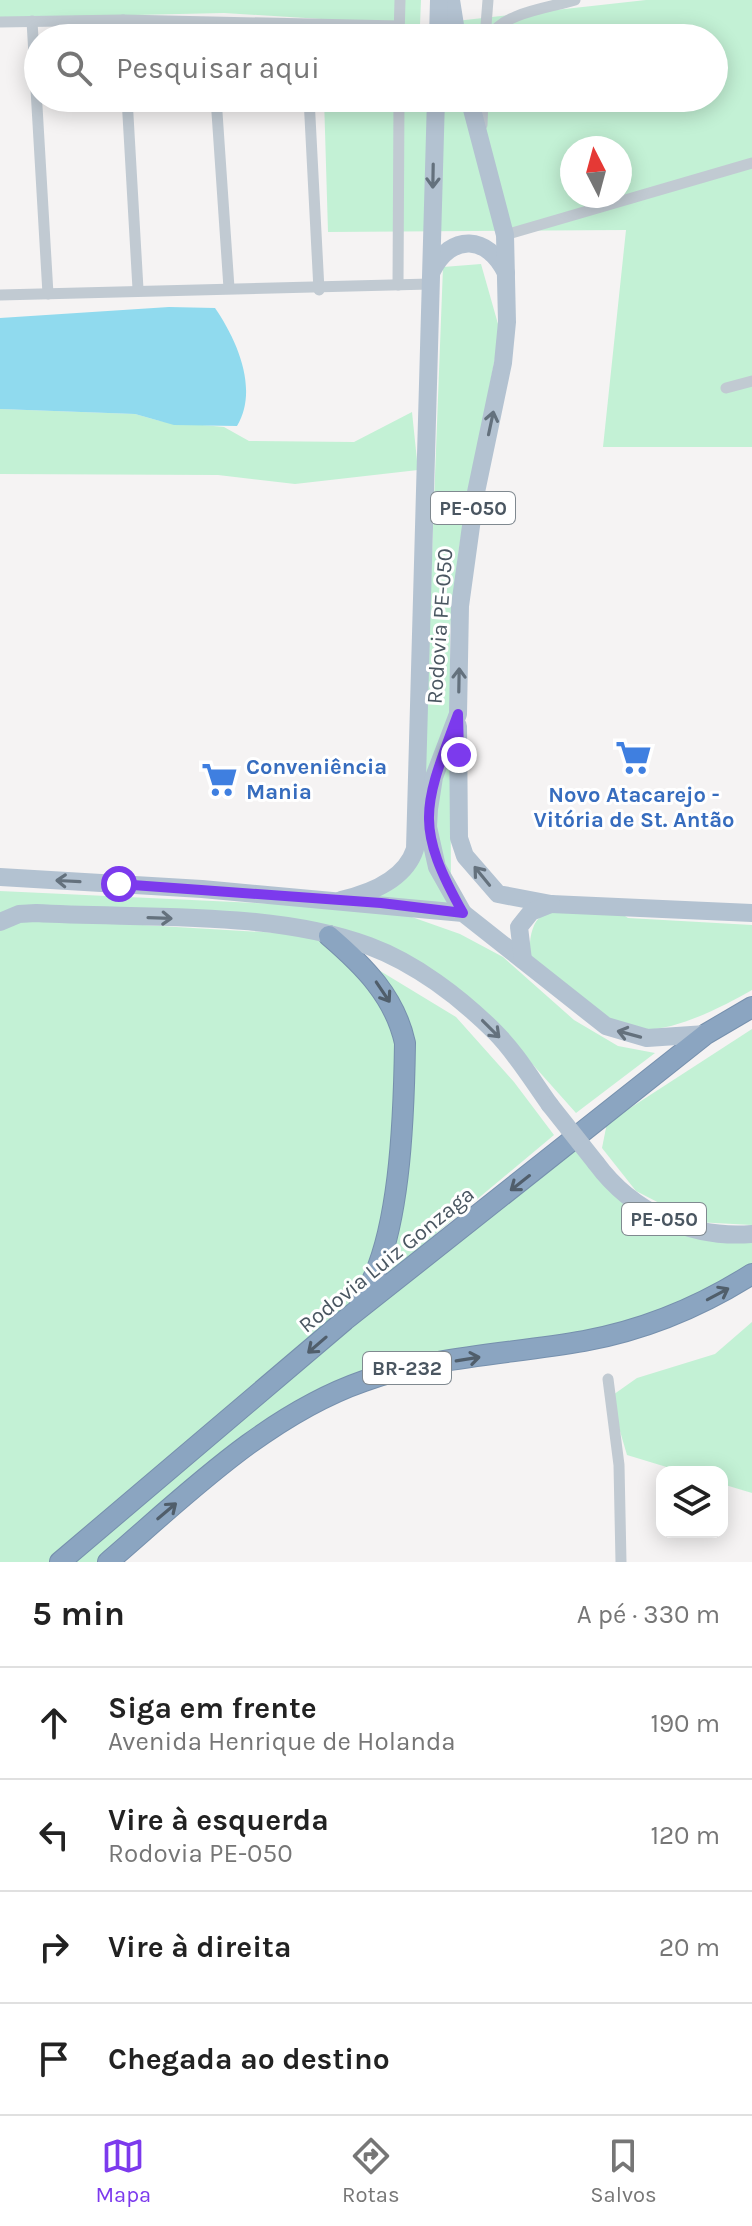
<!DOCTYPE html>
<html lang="pt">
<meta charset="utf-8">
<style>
body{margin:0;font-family:Karla,sans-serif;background:#f6f6f6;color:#222}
.controls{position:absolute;right:24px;bottom:24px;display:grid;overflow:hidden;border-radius:16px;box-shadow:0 4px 20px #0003}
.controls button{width:72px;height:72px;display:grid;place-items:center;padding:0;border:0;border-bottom:2px solid #e0e0e0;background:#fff;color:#222;font:40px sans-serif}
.compass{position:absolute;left:560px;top:136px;width:72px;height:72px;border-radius:50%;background:#fff;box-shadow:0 4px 20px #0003;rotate:354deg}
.stop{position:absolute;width:24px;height:24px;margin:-18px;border:6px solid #7c3aed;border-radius:50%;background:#fff}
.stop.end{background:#7c3aed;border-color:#fff;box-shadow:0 2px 8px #0008}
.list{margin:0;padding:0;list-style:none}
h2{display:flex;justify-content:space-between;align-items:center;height:104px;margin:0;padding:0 32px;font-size:34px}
h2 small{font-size:26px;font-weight:400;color:#767676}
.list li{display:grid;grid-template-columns:52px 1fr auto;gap:24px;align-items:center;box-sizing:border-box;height:112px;padding:0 32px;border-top:2px solid #e0e0e0}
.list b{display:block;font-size:30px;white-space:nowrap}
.list p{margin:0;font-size:26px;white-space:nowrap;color:#767676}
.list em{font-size:26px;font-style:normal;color:#767676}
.icon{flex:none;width:44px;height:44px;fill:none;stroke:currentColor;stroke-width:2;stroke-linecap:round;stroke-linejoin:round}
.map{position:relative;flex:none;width:752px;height:1562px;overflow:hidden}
.search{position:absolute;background:#fff;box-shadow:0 4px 20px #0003;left:24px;right:24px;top:24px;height:88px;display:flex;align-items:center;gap:20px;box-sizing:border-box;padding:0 28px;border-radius:44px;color:#767676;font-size:30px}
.sheet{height:552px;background:#fff}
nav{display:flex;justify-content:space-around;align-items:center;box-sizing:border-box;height:112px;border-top:2px solid #e0e0e0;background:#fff;font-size:22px;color:#767676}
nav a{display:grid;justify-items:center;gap:4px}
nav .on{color:#7c3aed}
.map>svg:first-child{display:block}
.green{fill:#c3f1d5;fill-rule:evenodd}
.water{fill:#90daee}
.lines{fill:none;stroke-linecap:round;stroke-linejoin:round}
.highway-casing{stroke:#7690ad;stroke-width:22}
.street{stroke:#c1cad2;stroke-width:11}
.primary{stroke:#b3c2d1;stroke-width:18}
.highway{stroke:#8ba5c1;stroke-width:20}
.primary-bridge{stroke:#b3c2d1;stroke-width:18}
.oneway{stroke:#64717d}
.oneway2{stroke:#505e6b}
.route{stroke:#7c3aed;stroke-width:10}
.labels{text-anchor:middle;stroke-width:6;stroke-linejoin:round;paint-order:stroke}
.shield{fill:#fff;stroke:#808990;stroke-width:2}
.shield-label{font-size:20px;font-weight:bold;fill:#4a5661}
.street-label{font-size:22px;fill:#4a5661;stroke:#fff}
.shop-label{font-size:22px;font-weight:bold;fill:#366cbe;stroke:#fff;text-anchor:start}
</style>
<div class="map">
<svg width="752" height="1562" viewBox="0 0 752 1562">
<rect width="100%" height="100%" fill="#f5f3f3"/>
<g class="green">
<path d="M 0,0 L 421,0 L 420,25 L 646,0 L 752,0 L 752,447 L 603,447 L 626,230 L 328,232 L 324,98 L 714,98 L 714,38 L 323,38 L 417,25 L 224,13 L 0,18 ZM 572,148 L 620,148 L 620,196 L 572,196 Z"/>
<path d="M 481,264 L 500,331 L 459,548 L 450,629 L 451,895 L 458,906 L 372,897 L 421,842 L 443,267 Z"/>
<path d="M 0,409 L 135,414 L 160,421 L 224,427 L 249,441 L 354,442 L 412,412 L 418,470 L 295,484 L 218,475 L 0,474 Z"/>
<path d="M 0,891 L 320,906 L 409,916 L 460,934 L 503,957 L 574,1020 L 618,1046 L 655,1053 L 576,1113 L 486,1012 L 338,928 L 0,916 Z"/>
<path d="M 614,909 L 628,918 L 752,925 L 752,990 C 718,1009 652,1045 614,1023 C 584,1006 557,980 530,960 C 526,895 564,910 614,909 Z"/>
<path d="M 8,917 L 329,936 L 346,950 L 405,1043 L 390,1233 L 365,1295 L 55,1562 L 0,1562 L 0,923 Z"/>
<path d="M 372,966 L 456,1017 L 514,1082 L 554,1135 L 385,1276 L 398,1221 L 409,1031 L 399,999 Z"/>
<path d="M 752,1029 L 752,1225 L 696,1222 L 636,1191 L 602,1148 L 607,1123 Z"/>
<path d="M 569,1144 L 647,1211 L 752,1234 L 752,1274 L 616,1339 L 434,1364 L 328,1398 L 104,1562 L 64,1562 Z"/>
<path d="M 752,1322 L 752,1493 L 722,1484 L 722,1472 L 683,1472 L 627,1455 L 610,1397 L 637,1378 L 715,1354 Z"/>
</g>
<path class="water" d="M 169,307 L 215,308 C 237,340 259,389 237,426 L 174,425 L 135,414 L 0,409 L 0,318 Z"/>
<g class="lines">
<defs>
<g id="highway">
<path d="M 329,936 C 364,966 395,997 405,1043 C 404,1112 401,1246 360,1301"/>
<path d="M 60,1562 L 345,1320 L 706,1034 L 752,1007"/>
<path d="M 108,1562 C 185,1496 266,1415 364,1381 C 434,1356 511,1354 584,1341 C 644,1330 700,1307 752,1274"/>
</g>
</defs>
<use href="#highway" class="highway-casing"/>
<g class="street">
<path d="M 123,20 L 124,38"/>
<path d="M 32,21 L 48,294"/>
<path d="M 0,22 L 123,20 L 399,26"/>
<path d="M 211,23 L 212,38"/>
<path d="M 306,25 L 306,38"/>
<path d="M 399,38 L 400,0"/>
<path d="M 485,38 L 488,0"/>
<path d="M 489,38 C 503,12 549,8 575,0"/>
<path d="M 127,98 L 138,289"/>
<path d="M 216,98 L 229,288"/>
<path d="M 309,98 L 319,290"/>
<path d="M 482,125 L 483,98"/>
<path d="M 505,235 L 752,163"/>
<path d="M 398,285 L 399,98"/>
<path d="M 0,295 L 430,284"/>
<path d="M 726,388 L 752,381"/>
<path d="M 608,1379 L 619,1465 L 621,1562"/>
</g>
<g class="primary">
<path d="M 451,0 L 457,38"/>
<path d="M 438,38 L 439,0"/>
<path d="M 432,271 C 451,233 488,235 506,273"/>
<path d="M 458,726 L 459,838 L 465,856 L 498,894 L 551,904 L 752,913"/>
<path d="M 0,877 L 202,889 L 463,913 L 606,1026 L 647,1038 L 706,1034"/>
<path d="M 341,900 C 371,893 405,880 415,849 L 436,98"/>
<path d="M 463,913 L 437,867 L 428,827 L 429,809 L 434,777 L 458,714 L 460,606 L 475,497 L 503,363 L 507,322 L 505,235 L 469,98"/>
<path d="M 0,922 L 19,914 L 36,913 C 140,919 272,910 369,946 C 415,963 460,997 495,1032 C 516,1053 532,1080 550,1105"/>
<path d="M 523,960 L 519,927 L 531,912 L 551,904"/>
<path d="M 596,1163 C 632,1212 691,1239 752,1234"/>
</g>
<use href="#highway" class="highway"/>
<path class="primary-bridge" d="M 550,1105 L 596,1163"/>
</g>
<defs><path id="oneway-shaft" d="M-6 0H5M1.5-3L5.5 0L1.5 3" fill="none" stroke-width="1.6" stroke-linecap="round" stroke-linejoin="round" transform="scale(2)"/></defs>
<g class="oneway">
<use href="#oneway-shaft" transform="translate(433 176) rotate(91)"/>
<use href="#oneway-shaft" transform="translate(491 423) rotate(-78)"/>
<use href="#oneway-shaft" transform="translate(459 680) rotate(-89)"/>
<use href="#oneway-shaft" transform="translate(482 876) rotate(-129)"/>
<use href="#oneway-shaft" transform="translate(68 881) rotate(-177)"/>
<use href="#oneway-shaft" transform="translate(160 918) rotate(2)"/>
<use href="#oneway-shaft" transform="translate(491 1029) rotate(45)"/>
<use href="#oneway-shaft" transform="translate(629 1034) rotate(-165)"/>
</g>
<g class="oneway2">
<use href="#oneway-shaft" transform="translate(383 992) rotate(56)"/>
<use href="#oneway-shaft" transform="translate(520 1183) rotate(142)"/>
<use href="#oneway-shaft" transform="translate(718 1294) rotate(-28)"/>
<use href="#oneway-shaft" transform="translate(317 1345) rotate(139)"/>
<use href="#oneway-shaft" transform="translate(468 1359) rotate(-9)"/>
<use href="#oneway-shaft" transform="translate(167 1511) rotate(-40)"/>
</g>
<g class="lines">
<path class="route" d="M 119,884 L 381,903 L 463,913 C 413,824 424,806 458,714 L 459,755"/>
</g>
<defs>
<symbol id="supermarket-bare" viewBox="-9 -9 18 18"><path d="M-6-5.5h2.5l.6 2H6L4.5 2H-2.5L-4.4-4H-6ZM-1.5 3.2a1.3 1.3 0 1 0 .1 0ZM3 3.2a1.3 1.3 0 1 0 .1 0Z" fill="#3f7fe0" stroke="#fff" stroke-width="2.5" paint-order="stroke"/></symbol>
</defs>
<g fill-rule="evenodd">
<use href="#supermarket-bare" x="608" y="732" width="51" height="51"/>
<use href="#supermarket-bare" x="194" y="754" width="51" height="51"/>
</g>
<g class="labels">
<g class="shield">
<rect x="431" y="492" width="84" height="32" rx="6"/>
<rect x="622" y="1203" width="84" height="32" rx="6"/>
<rect x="363" y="1352" width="88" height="32" rx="6"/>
</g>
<g class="shield-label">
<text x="473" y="515">PE-050</text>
<text x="664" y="1226">PE-050</text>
<text x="407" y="1375">BR-232</text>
</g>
<g class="street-label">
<text transform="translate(439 626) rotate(-86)" y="8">Rodovia PE-050</text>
<text transform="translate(386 1259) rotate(-39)" y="8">Rodovia Luiz Gonzaga</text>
</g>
<g class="shop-label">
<text x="246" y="774">Conveniência<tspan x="246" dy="25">Mania</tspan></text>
<text x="634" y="802" text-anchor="middle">Novo Atacarejo -<tspan x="634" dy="25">Vitória de St. Antão</tspan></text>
</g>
</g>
</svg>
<div class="controls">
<button><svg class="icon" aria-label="layers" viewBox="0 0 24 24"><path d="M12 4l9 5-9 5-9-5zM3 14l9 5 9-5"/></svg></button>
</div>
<svg class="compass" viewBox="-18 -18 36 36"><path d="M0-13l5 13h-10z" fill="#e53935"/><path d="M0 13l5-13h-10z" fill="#767676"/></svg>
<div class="stop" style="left:119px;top:884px"></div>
<div class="stop end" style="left:459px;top:755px"></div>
<div class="search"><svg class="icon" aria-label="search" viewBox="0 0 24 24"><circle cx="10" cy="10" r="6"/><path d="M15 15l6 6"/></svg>Pesquisar aqui</div>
</div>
<section class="sheet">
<h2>5 min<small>A pé · 330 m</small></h2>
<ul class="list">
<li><svg class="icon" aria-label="ahead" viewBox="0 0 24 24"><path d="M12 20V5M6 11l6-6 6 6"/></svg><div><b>Siga em frente</b><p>Avenida Henrique de Holanda</p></div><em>190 m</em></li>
<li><svg class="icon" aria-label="left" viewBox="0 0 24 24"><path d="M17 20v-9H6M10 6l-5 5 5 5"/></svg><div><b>Vire à esquerda</b><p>Rodovia PE-050</p></div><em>120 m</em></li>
<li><svg class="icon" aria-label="right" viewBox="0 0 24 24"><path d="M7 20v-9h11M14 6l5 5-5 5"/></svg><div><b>Vire à direita</b></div><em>20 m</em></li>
<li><svg class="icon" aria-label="arrive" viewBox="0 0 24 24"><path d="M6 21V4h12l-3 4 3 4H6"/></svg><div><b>Chegada ao destino</b></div></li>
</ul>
</section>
<nav>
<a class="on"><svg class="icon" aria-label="map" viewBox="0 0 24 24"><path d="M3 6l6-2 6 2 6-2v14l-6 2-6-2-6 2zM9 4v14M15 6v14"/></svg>Mapa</a>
<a><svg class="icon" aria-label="directions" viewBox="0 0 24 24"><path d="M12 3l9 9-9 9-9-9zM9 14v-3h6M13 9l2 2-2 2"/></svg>Rotas</a>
<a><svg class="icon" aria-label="saved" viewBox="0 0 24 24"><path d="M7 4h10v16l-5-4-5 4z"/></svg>Salvos</a>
</nav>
